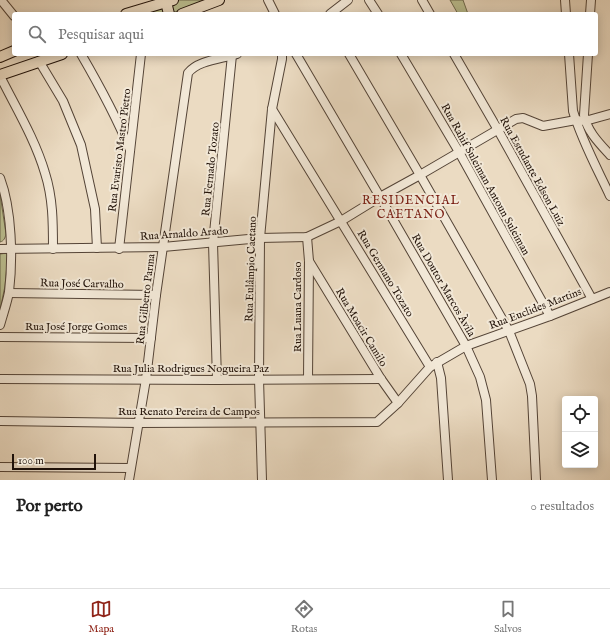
<!DOCTYPE html>
<html lang="pt">
<meta charset="utf-8">
<style>
body{margin:0;font-family:"IM FELL English",serif;background:#f6f6f6;color:#222}
.controls{position:absolute;right:12px;bottom:12px;display:grid;overflow:hidden;border-radius:4px;box-shadow:0 2px 10px #0003}
.controls button{width:36px;height:36px;display:grid;place-items:center;padding:0;border:0;border-bottom:1px solid #e0e0e0;background:#fff;color:#222;font:20px sans-serif}
.scale{position:absolute;left:12px;bottom:10px;width:84px;box-sizing:border-box;padding-left:4px;border:2px solid #211209;border-top:0;font-size:11px;line-height:14px;white-space:nowrap;color:#211209;-webkit-text-stroke:3px #f2e8d7;paint-order:stroke}
.list{margin:0;padding:0;list-style:none}
h2{display:flex;justify-content:space-between;align-items:center;height:52px;margin:0;padding:0 16px;font-size:17px}
h2 small{font-size:13px;font-weight:400;color:#767676}
.icon{flex:none;width:22px;height:22px;fill:none;stroke:currentColor;stroke-width:2;stroke-linecap:round;stroke-linejoin:round}
.map{position:relative;flex:none;width:610px;height:480px;overflow:hidden}
.search{position:absolute;background:#fff;box-shadow:0 2px 10px #0003;left:12px;right:12px;top:12px;height:44px;display:flex;align-items:center;gap:10px;box-sizing:border-box;padding:0 14px;border-radius:4px;color:#767676;font-size:15px}
.sheet{height:108px;background:#fff}
nav{display:flex;justify-content:space-around;align-items:center;box-sizing:border-box;height:56px;border-top:1px solid #e0e0e0;background:#fff;font-size:11px;color:#767676}
nav a{display:grid;justify-items:center;gap:2px}
nav .on{color:#8f2418}
.map>svg:first-child{display:block}
.green{fill:#bbbf90;stroke:#6e684c}
.lines{fill:none;stroke-linecap:round;stroke-linejoin:round}
.minor-casing{stroke:#544437;stroke-width:10}
.major-casing{stroke:#211209;stroke-width:12}
.minor{stroke:#f2e8d7;stroke-width:8}
.major{stroke:#ebdbc2;stroke-width:10}
.labels{text-anchor:middle;stroke-width:4;stroke-linejoin:round;paint-order:stroke}
.street-label{font-size:11px;fill:#211209;stroke:#f2e8d7}
.neighbourhood-label{font-size:12px;letter-spacing:1px;fill:#7a1f14;stroke:#f2e8d7}
</style>
<div class="map">
<svg width="610" height="480" viewBox="0 0 610 480">
<rect width="100%" height="100%" fill="#ebdbc2"/>
<filter id="stains"><feTurbulence type="fractalNoise" baseFrequency=".005" numOctaves="4"/><feColorMatrix values="0 0 0 0 .2 0 0 0 0 .09 0 0 0 0 .02 0 0 0 .5 -.17"/></filter>
<radialGradient id="worn" r=".72"><stop offset=".6" stop-color="#630" stop-opacity="0"/><stop offset="1" stop-color="#630" stop-opacity=".3"/></radialGradient>
<g class="green">
<path d="M 179,0 L 208,0 L 169,14 L 137,14 Z"/>
<path d="M 450,0 L 463,0 L 468,14 L 458,14 Z"/>
<path d="M 0,194 L 6,234 C 5,238 4,241 0,242 Z"/>
<path d="M 8,253 L 5,286 L 0,310 L 0,254 Z"/>
</g>
<g class="lines">
<defs>
<g id="minor">
<path d="M 1,0 L 14,16"/>
<path d="M 268,0 L 275,14"/>
<path d="M 369,0 L 378,14"/>
<path d="M 422,0 L 430,14"/>
<path d="M 565,0 L 566,14"/>
<path d="M 330,14 L 348,0"/>
<path d="M 590,14 L 591,0"/>
<path d="M 81,54 C 99,85 116,116 130,150"/>
<path d="M 296,54 L 380,197 L 466,346 L 480,377 L 486,400 L 492,480"/>
<path d="M 349,54 L 420,175 L 509,331 L 530,384 L 532,396 L 536,480"/>
<path d="M 401,54 L 459,152 L 550,316"/>
<path d="M 454,54 L 498,130 L 592,299"/>
<path d="M 569,54 L 573,111 C 582,141 597,168 610,196"/>
<path d="M 588,54 L 584,115 C 587,131 599,143 610,155"/>
<path d="M 39,61 L 63,101 L 81,145 L 95,209 L 97,248"/>
<path d="M 0,76 C 16,108 35,139 45,173 C 53,198 53,223 53,249"/>
<path d="M 272,109 L 430,367"/>
<path d="M 0,178 C 12,210 13,259 9,292 C 7,303 3,314 0,325"/>
<path d="M 307,237 L 309,261 L 308,379"/>
<path d="M 0,249 L 163,247 L 260,238 L 307,237 L 341,221 L 380,197 L 420,175 L 516,119 L 523,118 L 543,126 L 576,120 L 585,121 L 610,114"/>
<path d="M 119,249 L 141,54"/>
<path d="M 309,261 L 381,379 L 398,403"/>
<path d="M 9,293 L 156,295"/>
<path d="M 0,337 L 151,338"/>
<path d="M 437,362 L 441,378 L 448,480"/>
<path d="M 0,379 L 217,380 L 381,379"/>
<path d="M 217,380 L 213,243 L 232,55"/>
<path d="M 0,421 L 138,423 L 377,422 L 398,403 L 430,367 L 466,346 L 550,316 L 610,292"/>
<path d="M 0,467 L 130,468"/>
<path d="M 129,480 L 146,379 L 156,295 L 188,73 C 198,60 222,59 237,54"/>
<path d="M 262,480 L 259,379 L 260,238 L 272,109 L 282,59 L 282,54"/>
</g>
<g id="major">
<path d="M 166,2 L 169,14"/>
<path d="M 126,14 L 173,0"/>
<path d="M 182,14 L 219,0"/>
<path d="M 0,57 L 14,51"/>
<path d="M 0,75 L 62,54"/>
</g>
</defs>
<use href="#minor" class="minor-casing"/>
<use href="#major" class="major-casing"/>
<use href="#minor" class="minor"/>
<use href="#major" class="major"/>
</g>
<g class="labels">
<g class="street-label">
<text transform="translate(119 150) rotate(-83)" y="4">Rua Evaristo Mastro Pietro</text>
<text transform="translate(210 169) rotate(-84)" y="4">Rua Fernado Tozato</text>
<text transform="translate(533 171) rotate(61)" y="4">Rua Estudante Edson Luiz</text>
<text transform="translate(486 179) rotate(61)" y="4">Rua Rahif Suleiman Antoun Suleiman</text>
<text transform="translate(184 233) rotate(-4)" y="4">Rua Arnaldo Arado</text>
<text transform="translate(250 269) rotate(-88)" y="4">Rua Eulâmpio Caetano</text>
<text transform="translate(386 273) rotate(59)" y="4">Rua Germano Tozato</text>
<text transform="translate(82 283) rotate(1)" y="4">Rua José Carvalho</text>
<text transform="translate(444 285) rotate(60)" y="4">Rua Doutor Marcos Àvila</text>
<text transform="translate(145 299) rotate(-83)" y="4">Rua Gilberto Parma</text>
<text transform="translate(297 307) rotate(-90)" y="4">Rua Luana Cardoso</text>
<text transform="translate(535 308) rotate(-21)" y="4">Rua Euclides Martins</text>
<text x="76" y="330">Rua José Jorge Gomes</text>
<text transform="translate(362 327) rotate(59)" y="4">Rua Moacir Camilo</text>
<text x="191" y="372">Rua Julia Rodrigues Nogueira Paz</text>
<text x="189" y="415">Rua Renato Pereira de Campos</text>
</g>
<g class="neighbourhood-label">
<text x="411" y="204">RESIDENCIAL<tspan x="411" dy="14">CAETANO</tspan></text>
</g>
</g>
<rect width="100%" height="100%" filter="url(#stains)"/>
<rect width="100%" height="100%" fill="url(#worn)"/>
</svg>
<div class="controls">
<button><svg class="icon" aria-label="locate" viewBox="0 0 24 24"><circle cx="12" cy="12" r="6"/><path d="M12 2v4M12 18v4M2 12h4M18 12h4"/></svg></button>
<button><svg class="icon" aria-label="layers" viewBox="0 0 24 24"><path d="M12 4l9 5-9 5-9-5zM3 14l9 5 9-5"/></svg></button>
</div>
<div class="scale">100 m</div>
<div class="search"><svg class="icon" aria-label="search" viewBox="0 0 24 24"><circle cx="10" cy="10" r="6"/><path d="M15 15l6 6"/></svg>Pesquisar aqui</div>
</div>
<section class="sheet">
<h2>Por perto<small>0 resultados</small></h2>
<ul class="list">
</ul>
</section>
<nav>
<a class="on"><svg class="icon" aria-label="map" viewBox="0 0 24 24"><path d="M3 6l6-2 6 2 6-2v14l-6 2-6-2-6 2zM9 4v14M15 6v14"/></svg>Mapa</a>
<a><svg class="icon" aria-label="directions" viewBox="0 0 24 24"><path d="M12 3l9 9-9 9-9-9zM9 14v-3h6M13 9l2 2-2 2"/></svg>Rotas</a>
<a><svg class="icon" aria-label="saved" viewBox="0 0 24 24"><path d="M7 4h10v16l-5-4-5 4z"/></svg>Salvos</a>
</nav>
